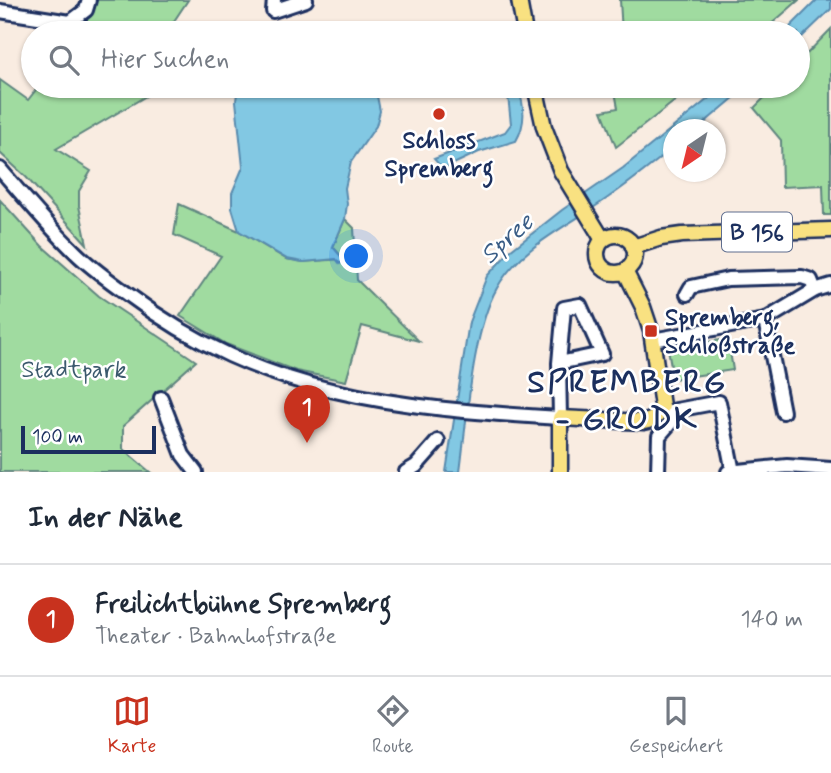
<!DOCTYPE html>
<html lang="de">
<meta charset="utf-8">
<style>
body{margin:0;font-family:Mynerve,sans-serif;background:#f2f2f3;color:#1f2937}
.compass{position:absolute;left:663px;top:119px;width:63px;height:63px;border-radius:50%;background:#fff;box-shadow:0 2px 5px #0004;rotate:215deg}
.scale{position:absolute;left:21px;bottom:18px;width:135px;box-sizing:border-box;padding-left:7px;border:4px solid #1b2f5e;border-top:0;font-size:19px;line-height:24px;white-space:nowrap;color:#1b2f5e;-webkit-text-stroke:5px #fff;paint-order:stroke}
.you{position:absolute;left:357px;top:257px;width:24px;height:24px;margin:-18px;border:5px solid #fff;border-radius:50%;background:#1a73e8;box-shadow:0 0 0 10px #1a73e833}
.badge{display:grid;place-items:center;width:46px;height:46px;border-radius:50%;background:#c8321e;color:#fff;font-size:23px;font-weight:700}
.pin{position:absolute;translate:-50% -58px;filter:drop-shadow(0 2px 4px #0008)}
.pin::after{content:'';position:absolute;top:37px;width:24px;height:21px;background:inherit;clip-path:polygon(0 0,100% 0,50% 100%)}
.list{margin:0;padding:0;list-style:none}
h2{display:flex;justify-content:space-between;align-items:center;height:91px;margin:0;padding:0 28px;font-size:30px}
h2 small{font-size:23px;font-weight:400;color:#747a83}
.list li{display:grid;grid-template-columns:46px 1fr auto;gap:21px;align-items:center;box-sizing:border-box;height:112px;padding:0 28px;border-top:2px solid #e0e1e3}
.list b{display:block;font-size:26px;white-space:nowrap}
.list p{margin:0;font-size:23px;white-space:nowrap;color:#747a83}
.list em{font-size:23px;font-style:normal;color:#747a83}
.icon{flex:none;width:38px;height:38px;fill:none;stroke:currentColor;stroke-width:2;stroke-linecap:round;stroke-linejoin:round}
.map{position:relative;flex:none;width:831px;height:472px;overflow:hidden}
.search{position:absolute;background:#fff;box-shadow:0 2px 5px #0004;left:21px;right:21px;top:21px;height:77px;display:flex;align-items:center;gap:18px;box-sizing:border-box;padding:0 24px;border-radius:38px;color:#747a83;font-size:26px}
.sheet{height:203px;background:#fff}
nav{display:flex;justify-content:space-around;align-items:center;box-sizing:border-box;height:98px;border-top:2px solid #e0e1e3;background:#fff;font-size:19px;color:#747a83}
nav a{display:grid;justify-items:center;gap:4px}
nav .on{color:#c8321e}
.map>svg:first-child{display:block}
.green{fill:#a0dba0;stroke:#5e857f;stroke-width:2}
.water{fill:#82c8e3;stroke:#598bae;stroke-width:2}
.lines{fill:none;stroke-linecap:round;stroke-linejoin:round}
.minor-casing{stroke:#1b2f5e;stroke-width:18}
.major-casing{stroke:#1b2f5e;stroke-width:19}
.minor{stroke:#fff;stroke-width:12}
.major{stroke:#f9e181;stroke-width:14}
.poi-dot{fill:#c8321e;stroke:#fff;stroke-width:2.5}
.labels{text-anchor:middle;stroke-width:5;stroke-linejoin:round;paint-order:stroke}
.shield{fill:#fff;stroke:#5f6d8e;stroke-width:2}
.shield-label{font-size:23px;font-weight:bold;fill:#1b2f5e}
.poi-label{font-size:24px;font-weight:bold;fill:#1b2f5e;stroke:#fff}
.park-label{font-size:24px;fill:#3c5a6e;stroke:#fff}
.water-label{font-size:26px;font-style:italic;fill:#3a5d86;stroke:#fff}
.district-label{font-size:32px;font-weight:bold;letter-spacing:2px;fill:#1b2f5e;stroke:#fff}
</style>
<div class="map">
<svg width="831" height="472" viewBox="0 0 831 472">
<rect width="100%" height="100%" fill="#f9ece1"/>
<filter id="ink" filterUnits="userSpaceOnUse"><feTurbulence type="fractalNoise" baseFrequency=".0143" numOctaves="2"/><feDisplacementMap in="SourceGraphic" scale="14" xChannelSelector="R" yChannelSelector="G"/><feConvolveMatrix kernelMatrix="1 2 1 2 8 2 1 2 1" color-interpolation-filters="sRGB"/></filter>
<g filter="url(#ink)">
<g class="green">
<path d="M 95,0 L 188,0 L 166,33 L 77,33 L 89,17 Z"/>
<path d="M 620,0 L 799,0 L 761,33 L 622,33 Z"/>
<path d="M 831,29 L 831,215 L 824,215 L 823,185 L 782,187 L 781,140 L 754,108 L 776,86 L 798,86 L 798,63 Z"/>
<path d="M 0,80 L 28,100 L 39,86 L 163,86 L 56,149 L 91,171 L 79,191 L 79,206 L 87,244 L 26,177 L 0,153 Z"/>
<path d="M 614,86 L 694,86 L 616,147 L 602,111 L 618,108 Z"/>
<path d="M 0,200 L 42,246 L 99,296 L 196,361 L 123,426 L 123,449 L 150,472 L 0,472 Z"/>
<path d="M 179,204 L 239,231 L 286,259 L 303,262 L 344,259 L 333,247 L 345,219 L 354,228 L 357,280 L 419,341 L 362,326 L 346,381 L 296,371 L 226,344 L 180,316 L 221,256 L 174,235 Z"/>
<path d="M 728,339 L 733,370 L 673,379 L 668,348 Z"/>
</g>
<g class="water">
<path d="M 817,0 L 831,0 L 831,9 L 798,41 L 798,33 L 784,33 Z"/>
<path d="M 243,86 L 375,86 L 380,111 L 376,126 L 351,162 L 345,188 L 347,204 L 345,219 L 333,247 L 344,260 L 340,264 L 336,259 L 303,262 L 287,259 L 239,231 L 232,208 L 232,193 L 243,167 L 236,101 L 237,93 Z"/>
<path d="M 507,86 L 518,86 C 524,106 527,122 516,141 L 479,152 L 443,169 L 434,159 L 505,132 L 511,124 Z"/>
<path d="M 724,86 L 748,86 L 697,129 L 674,130 L 673,148 C 652,165 631,182 609,197 C 572,224 520,246 497,288 C 472,332 467,420 460,472 L 446,472 L 469,322 L 487,276 L 510,251 L 562,210 L 623,168 Z"/>
</g>
<g class="lines">
<defs>
<g id="minor">
<path d="M 274,0 L 273,11 L 306,0"/>
<path d="M 0,11 L 70,22 L 86,10 L 89,0"/>
<path d="M 0,169 C 24,197 48,226 75,252 C 91,268 110,281 129,295 C 263,396 397,408 560,418 L 559,363 L 564,308 L 580,305 L 602,354 L 559,363"/>
<path d="M 687,294 L 691,287 L 728,279 L 802,277 L 811,280 L 815,290"/>
<path d="M 765,320 L 783,412"/>
<path d="M 652,340 L 765,320 L 815,290 L 831,285"/>
<path d="M 161,398 L 183,455 L 196,472"/>
<path d="M 406,472 L 416,466 L 438,441"/>
<path d="M 658,472 L 659,436 L 671,422 L 671,411 L 719,402 L 733,472"/>
<path d="M 728,472 L 787,466 L 831,469"/>
</g>
<g id="major">
<path d="M 519,0 L 525,33"/>
<path d="M 535,86 L 544,127 L 561,171 L 603,240"/>
<circle cx="616" cy="254" r="19"/>
<path d="M 633,247 L 661,238 L 682,235 L 831,230"/>
<path d="M 560,472 L 560,418 L 644,422 C 654,420 659,416 662,406 L 651,331 L 643,307 L 625,271"/>
</g>
</defs>
<use href="#minor" class="minor-casing"/>
<use href="#major" class="major-casing"/>
<use href="#minor" class="minor"/>
<use href="#major" class="major"/>
</g>
</g>
<g class="poi-dot">
<circle cx="439" cy="114" r="7"/>
<rect x="644" y="324" width="14" height="14" rx="3.5"/>
</g>
<g class="labels">
<rect class="shield" x="722" y="212.5" width="70" height="39" rx="5"/>
<g class="shield-label">
<text x="757" y="240">B 156</text>
</g>
<g class="poi-label">
<text x="439" y="148">Schloss<tspan x="439" dy="28">Spremberg</tspan></text>
<text x="665" y="325" text-anchor="start">Spremberg,<tspan x="665" dy="28">Schloßstraße</tspan></text>
</g>
<g class="park-label">
<text x="74" y="377">Stadtpark</text>
</g>
<g class="water-label">
<text transform="translate(506 238) rotate(-42)" y="9">Spree</text>
</g>
<g class="district-label">
<text x="627" y="392">SPREMBERG<tspan x="627" dy="37">- GRODK</tspan></text>
</g>
</g>
</svg>
<svg class="compass" viewBox="-18 -18 36 36"><path d="M0-13l5 13h-10z" fill="#e53935"/><path d="M0 13l5-13h-10z" fill="#747a83"/></svg>
<div class="scale">100 m</div>
<div class="you"></div>
<div class="pin badge" style="left:307px;top:443px">1</div>
<div class="search"><svg class="icon" aria-label="search" viewBox="0 0 24 24"><circle cx="10" cy="10" r="6"/><path d="M15 15l6 6"/></svg>Hier suchen</div>
</div>
<section class="sheet">
<h2>In der Nähe<small></small></h2>
<ul class="list">
<li><span class="badge">1</span><div><b>Freilichtbühne Spremberg</b><p>Theater · Bahnhofstraße</p></div><em>140 m</em></li>
</ul>
</section>
<nav>
<a class="on"><svg class="icon" aria-label="map" viewBox="0 0 24 24"><path d="M3 6l6-2 6 2 6-2v14l-6 2-6-2-6 2zM9 4v14M15 6v14"/></svg>Karte</a>
<a><svg class="icon" aria-label="directions" viewBox="0 0 24 24"><path d="M12 3l9 9-9 9-9-9zM9 14v-3h6M13 9l2 2-2 2"/></svg>Route</a>
<a><svg class="icon" aria-label="saved" viewBox="0 0 24 24"><path d="M7 4h10v16l-5-4-5 4z"/></svg>Gespeichert</a>
</nav>
